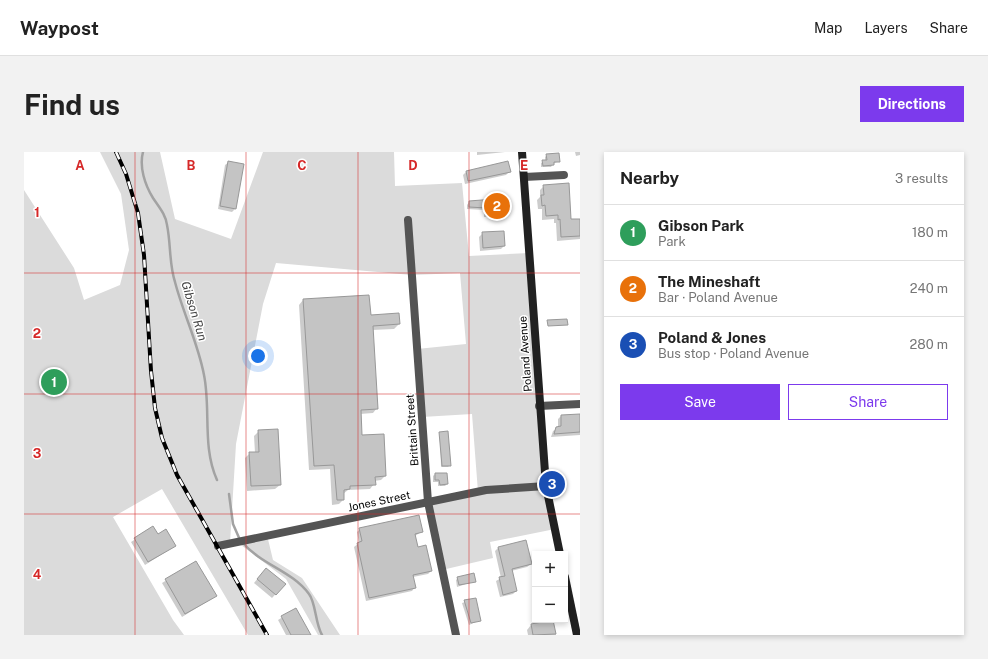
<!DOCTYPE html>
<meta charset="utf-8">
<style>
body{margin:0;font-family:"Public Sans",sans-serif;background:#f2f2f2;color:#222}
.controls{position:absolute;right:12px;bottom:12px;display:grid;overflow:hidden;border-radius:0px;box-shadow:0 2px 6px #0003}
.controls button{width:36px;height:36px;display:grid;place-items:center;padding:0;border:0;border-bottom:1px solid #e0e0e0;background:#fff;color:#222;font:20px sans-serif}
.you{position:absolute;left:234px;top:204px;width:14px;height:14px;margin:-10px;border:3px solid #fff;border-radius:50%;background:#1a73e8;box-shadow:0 0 0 6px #1a73e833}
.badge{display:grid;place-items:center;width:26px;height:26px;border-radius:50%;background:#7c3aed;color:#fff;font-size:13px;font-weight:700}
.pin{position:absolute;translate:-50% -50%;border:2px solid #fff;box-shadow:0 1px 4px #0006}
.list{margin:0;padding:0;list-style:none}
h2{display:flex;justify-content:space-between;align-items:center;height:52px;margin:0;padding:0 16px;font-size:17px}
h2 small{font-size:13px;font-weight:400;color:#767676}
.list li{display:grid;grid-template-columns:26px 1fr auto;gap:12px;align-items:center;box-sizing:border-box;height:56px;padding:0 16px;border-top:1px solid #e0e0e0}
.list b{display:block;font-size:15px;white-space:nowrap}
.list p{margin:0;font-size:13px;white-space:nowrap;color:#767676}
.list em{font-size:13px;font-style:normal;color:#767676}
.actions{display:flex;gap:8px;padding:12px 16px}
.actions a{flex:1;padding:9px 0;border:1px solid #7c3aed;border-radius:0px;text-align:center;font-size:14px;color:#7c3aed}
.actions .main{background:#7c3aed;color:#fff}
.map{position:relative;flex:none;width:556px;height:483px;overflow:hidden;border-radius:0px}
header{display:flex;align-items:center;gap:24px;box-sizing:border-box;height:56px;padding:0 20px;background:#fff;border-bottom:1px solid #e0e0e0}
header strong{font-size:19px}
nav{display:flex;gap:22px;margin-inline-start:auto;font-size:14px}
.intro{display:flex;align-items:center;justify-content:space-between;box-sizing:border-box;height:96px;padding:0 24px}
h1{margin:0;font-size:28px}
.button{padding:10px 18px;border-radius:0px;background:#7c3aed;color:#fff;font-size:14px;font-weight:700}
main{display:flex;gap:24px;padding:0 24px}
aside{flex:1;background:#fff;border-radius:0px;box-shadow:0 2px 6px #0003}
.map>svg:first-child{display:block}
.green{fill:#dbdbdb}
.shadow{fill:#0003}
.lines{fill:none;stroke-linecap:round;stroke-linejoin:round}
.stream{stroke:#a2a2a2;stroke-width:2.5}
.building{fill:#c4c4c4;stroke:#989898}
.street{stroke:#545454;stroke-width:8}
.secondary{stroke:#212121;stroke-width:8}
.rail-casing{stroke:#000;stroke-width:4}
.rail{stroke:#fff;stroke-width:2.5;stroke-dasharray:8;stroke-linecap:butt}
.grid{fill:none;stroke:#d62828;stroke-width:1;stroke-opacity:0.55}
.labels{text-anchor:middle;stroke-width:3;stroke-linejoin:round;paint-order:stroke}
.street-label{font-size:11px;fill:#000;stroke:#fff}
.water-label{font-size:12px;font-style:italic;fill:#434343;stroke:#fff}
.grid-label{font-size:13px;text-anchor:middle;font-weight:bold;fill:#d62828;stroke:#fff;stroke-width:3;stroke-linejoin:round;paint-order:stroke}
</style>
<header>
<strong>Waypost</strong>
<nav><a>Map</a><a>Layers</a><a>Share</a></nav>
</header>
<div class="intro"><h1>Find us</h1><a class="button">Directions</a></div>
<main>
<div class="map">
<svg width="556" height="483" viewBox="0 0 556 483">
<rect width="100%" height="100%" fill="#fff"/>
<g class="green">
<path d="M 76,0 L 136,0 L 151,67 L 207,87 L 239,0 L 370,0 L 371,34 L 438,31 L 445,104 L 505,101 L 515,254 L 531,377 L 466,390 L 469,406 L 418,418 L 404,350 L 454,340 L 448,262 L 398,265 L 393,197 L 442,192 L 436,121 L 388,123 L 252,111 L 239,152 L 212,292 L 206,391 L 193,395 L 242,483 L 224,483 L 138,337 L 89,365 L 149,468 L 160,483 L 0,483 L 0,38 L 50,116 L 60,148 L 96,133 L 105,98 L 97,42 Z"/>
<path d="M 243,383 L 249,408 L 278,426 L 316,483 L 294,483 L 262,427 L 213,390 Z"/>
</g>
<g class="shadow">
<path d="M 453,0 L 481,0 L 453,3 Z"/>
<path d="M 551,0 L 556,0 L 556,3 L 552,4 Z"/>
<path d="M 523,3 L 535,9 L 529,12 L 527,15 L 517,15 L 517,11 L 521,9 L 521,5 Z"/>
<path d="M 205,10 L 211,57 L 208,60 L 194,57 L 201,13 Z"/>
<path d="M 483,10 L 485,20 L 482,23 L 441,32 L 439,23 L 442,20 Z"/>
<path d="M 520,34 L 546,68 L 556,68 L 556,87 L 533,89 L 532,71 L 530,71 L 530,67 L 518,68 L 518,57 L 514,57 L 513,48 L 516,45 L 516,38 Z"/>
<path d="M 445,50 L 483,61 L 481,64 L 460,65 L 460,58 L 443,57 L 443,53 Z"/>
<path d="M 459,81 L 480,94 L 477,97 L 456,99 L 455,85 Z"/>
<path d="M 279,148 L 375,172 L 370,177 L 348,178 L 353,256 L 349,261 L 336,262 L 337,284 L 361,324 L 357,328 L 350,329 L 350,332 L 346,337 L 324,338 L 319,342 L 319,348 L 315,352 L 308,353 L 306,317 L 285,318 L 275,153 Z"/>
<path d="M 556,263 L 556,283 L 527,285 L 529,279 L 534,276 L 534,267 L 537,264 Z"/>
<path d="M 235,279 L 256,333 L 251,337 L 223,339 L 221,306 L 226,301 L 231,301 L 230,284 Z"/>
<path d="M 416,281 L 425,314 L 424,315 L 417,315 Z"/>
<path d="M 411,322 L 423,332 L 421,334 L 414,334 L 414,330 L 409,330 L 409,324 Z"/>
<path d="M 129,376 L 134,384 L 151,394 L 121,413 L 107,390 Z"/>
<path d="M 336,377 L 397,380 L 391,384 L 394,396 L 407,419 L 404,422 L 389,425 L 391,435 L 388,439 L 342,449 L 330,395 L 335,391 L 333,380 Z"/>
<path d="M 474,396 L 507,412 L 503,415 L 487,419 L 492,439 L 489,442 L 476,445 L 472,429 L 477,426 L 471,399 Z"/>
<path d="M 172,410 L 192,444 L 158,465 L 138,431 Z"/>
<path d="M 239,420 L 260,433 L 248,446 L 230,431 Z"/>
<path d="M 434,426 L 451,429 L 433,435 L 432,428 Z"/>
<path d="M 451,447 L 456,468 L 445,473 L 438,451 Z"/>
<path d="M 272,457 L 286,483 L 262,483 L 254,468 Z"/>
<path d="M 528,469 L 532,483 L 504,483 L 503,478 L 507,473 Z"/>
</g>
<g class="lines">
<g class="stream">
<path d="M 119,0 C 115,15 121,33 129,46 C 135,55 142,63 143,73 C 147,92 145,112 151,130 C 159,161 174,191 180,223 C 187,257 178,295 193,328"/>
<path d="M 205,342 L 209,372 L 216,388"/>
<path d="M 219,391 C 238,413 268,419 285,442 C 292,451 291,471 298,483"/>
</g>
</g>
<g class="building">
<path d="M 535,1 L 536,10 L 530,10 L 530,13 L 519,14 L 518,8 L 523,8 L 522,2 Z"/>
<path d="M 204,9 L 220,12 L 212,57 L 196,54 Z"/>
<path d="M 484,9 L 487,20 L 444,29 L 442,19 Z"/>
<path d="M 545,31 L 547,67 L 556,67 L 556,84 L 537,85 L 536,67 L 534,68 L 534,63 L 522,64 L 521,53 L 518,54 L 517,43 L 520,43 L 519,33 Z"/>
<path d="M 483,46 L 484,62 L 462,63 L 462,56 L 445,55 L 445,49 Z"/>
<path d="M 480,79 L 481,94 L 459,96 L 458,80 Z"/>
<path d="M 345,143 L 347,163 L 375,161 L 376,172 L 349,174 L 354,257 L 337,258 L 338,283 L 360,282 L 362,324 L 351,325 L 352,333 L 326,334 L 326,337 L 320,338 L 320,348 L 313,348 L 310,313 L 290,314 L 279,147 Z"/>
<path d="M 543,167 L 544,173 L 524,174 L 523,168 Z"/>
<path d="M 556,262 L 556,280 L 530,282 L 532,275 L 537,274 L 537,263 Z"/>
<path d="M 254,277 L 257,333 L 227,334 L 225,300 L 235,300 L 234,278 Z"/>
<path d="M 424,279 L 427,314 L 418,314 L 415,280 Z"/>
<path d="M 411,321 L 423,321 L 424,332 L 416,333 L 415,328 L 411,328 Z"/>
<path d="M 395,363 L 399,380 L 391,382 L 394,395 L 402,393 L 408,419 L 389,423 L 392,436 L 345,446 L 333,391 L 338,389 L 335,376 Z"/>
<path d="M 129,374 L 134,382 L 142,377 L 152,394 L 124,410 L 110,386 Z"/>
<path d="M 502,388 L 508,412 L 488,417 L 493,439 L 479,443 L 475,425 L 481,424 L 474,395 Z"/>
<path d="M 172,409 L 193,444 L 161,462 L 141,427 Z"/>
<path d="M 242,416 L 262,432 L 252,443 L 233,427 Z"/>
<path d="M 450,421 L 452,430 L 435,433 L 433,425 Z"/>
<path d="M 452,446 L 457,469 L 447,471 L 440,448 Z"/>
<path d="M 272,456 L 287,483 L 267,483 L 257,464 Z"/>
<path d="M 529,468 L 532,482 L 509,483 L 507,472 Z"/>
</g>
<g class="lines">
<g class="street">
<path d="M 500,25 L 540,23"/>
<path d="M 384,68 L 404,350 L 432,483"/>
<path d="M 515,254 L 556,252"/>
<path d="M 194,394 L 462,338 L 522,334"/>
</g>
<g class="secondary">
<path d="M 498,0 L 522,334 L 536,402"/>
<path d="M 541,425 L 553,483"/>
</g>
<defs>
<path id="rail" d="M 92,0 L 102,22 L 114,61 L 120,103 L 127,219 L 131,256 L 138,286 L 153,323 L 243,483"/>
</defs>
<use href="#rail" class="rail-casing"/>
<use href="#rail" class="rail"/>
</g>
<path class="grid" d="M 111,0 L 111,483M 222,0 L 222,483M 334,0 L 334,483M 445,0 L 445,483M 0,121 L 556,121M 0,242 L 556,242M 0,362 L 556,362"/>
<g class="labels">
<g class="street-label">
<text transform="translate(501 202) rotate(-94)" y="4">Poland Avenue</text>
<text transform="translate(388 278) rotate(-94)" y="4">Brittain Street</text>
<text transform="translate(355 349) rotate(-12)" y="4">Jones Street</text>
</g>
<g class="water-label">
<text transform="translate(170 159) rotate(73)" y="4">Gibson Run</text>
</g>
</g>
<g class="grid-label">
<text x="56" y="18">A</text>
<text x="167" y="18">B</text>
<text x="278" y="18">C</text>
<text x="389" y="18">D</text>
<text x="500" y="18">E</text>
<text x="13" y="65">1</text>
<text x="13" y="186">2</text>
<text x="13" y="306">3</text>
<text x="13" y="427">4</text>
</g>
</svg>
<div class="controls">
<button>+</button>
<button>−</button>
</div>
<div class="you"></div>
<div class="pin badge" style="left:30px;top:230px;background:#2e9e5b">1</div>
<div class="pin badge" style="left:473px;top:54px;background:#e8710a">2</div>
<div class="pin badge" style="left:528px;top:332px;background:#1a4fb4">3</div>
</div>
<aside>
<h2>Nearby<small>3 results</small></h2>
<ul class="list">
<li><span class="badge" style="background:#2e9e5b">1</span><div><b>Gibson Park</b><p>Park</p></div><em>180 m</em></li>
<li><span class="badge" style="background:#e8710a">2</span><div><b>The Mineshaft</b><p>Bar · Poland Avenue</p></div><em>240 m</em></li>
<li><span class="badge" style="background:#1a4fb4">3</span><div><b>Poland &amp; Jones</b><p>Bus stop · Poland Avenue</p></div><em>280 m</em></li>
</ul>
<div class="actions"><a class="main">Save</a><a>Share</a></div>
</aside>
</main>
